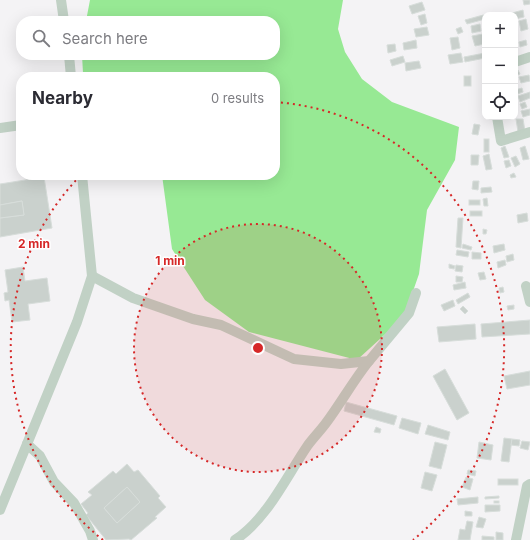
<!DOCTYPE html>
<meta charset="utf-8">
<style>
body{margin:0;font-family:Inter,sans-serif;background:#f2f2f3;color:#2b2b33}
.controls{position:absolute;right:12px;top:12px;display:grid;overflow:hidden;border-radius:8px;box-shadow:0 4px 16px #0002}
.controls button{width:36px;height:36px;display:grid;place-items:center;padding:0;border:0;border-bottom:1px solid #e1e1e2;background:#fff;color:#2b2b33;font:20px sans-serif}
.list{margin:0;padding:0;list-style:none}
h2{display:flex;justify-content:space-between;align-items:center;height:52px;margin:0;padding:0 16px;font-size:17px}
h2 small{font-size:13px;font-weight:400;color:#7c7c81}
.icon{flex:none;width:22px;height:22px;fill:none;stroke:currentColor;stroke-width:2;stroke-linecap:round;stroke-linejoin:round}
.map{position:relative;flex:none;width:530px;height:540px;overflow:hidden}
.search{position:absolute;background:#fff;box-shadow:0 4px 16px #0002;left:16px;top:16px;width:264px;height:44px;display:flex;align-items:center;gap:10px;box-sizing:border-box;padding:0 14px;border-radius:16px;color:#7c7c81;font-size:15px}
.panel{position:absolute;background:#fff;box-shadow:0 4px 16px #0002;left:16px;top:72px;width:264px;height:108px;border-radius:16px}
.map>svg:first-child{display:block}
.water{fill:#97e994}
.building{fill:#cad1cd;stroke:#d7ddda;fill-rule:evenodd}
.lines{fill:none;stroke-linecap:round;stroke-linejoin:round}
.street{stroke:#c1d1c5;stroke-width:10}
.ring{fill:none;stroke:#d62828;stroke-width:2;stroke-dasharray:2 4}
.centre{fill:#d62828;stroke:#fff;stroke-width:2}
.ring-label{font-size:12px;text-anchor:middle;font-weight:bold;fill:#d62828;stroke:#fff;stroke-width:3;stroke-linejoin:round;paint-order:stroke}
</style>
<div class="map">
<svg width="530" height="540" viewBox="0 0 530 540">
<rect width="100%" height="100%" fill="#f4f3f5"/>
<path class="water" d="M 90,0 L 343,0 L 338,29 L 345,52 L 362,79 L 392,102 L 459,127 L 455,160 L 427,210 L 419,274 L 404,317 L 357,360 L 249,332 L 205,300 L 172,249 L 162,175 L 275,175 L 275,77 L 86,77 L 83,73 L 82,55 L 275,55 L 275,21 L 86,21 Z"/>
<g class="building">
<path d="M 523,0 L 530,0 L 530,4 L 524,5 Z"/>
<path d="M 422,2 L 425,10 L 412,14 L 409,6 Z"/>
<path d="M 523,10 L 524,17 L 515,19 L 515,15 L 512,15 L 512,13 Z"/>
<path d="M 425,14 L 427,23 L 421,25 L 418,16 Z"/>
<path d="M 487,14 L 485,19 L 467,24 L 465,20 Z"/>
<path d="M 526,19 L 528,29 L 521,31 L 519,21 Z"/>
<path d="M 480,24 L 481,31 L 472,33 L 471,26 Z"/>
<path d="M 427,27 L 429,35 L 416,37 L 414,29 Z"/>
<path d="M 461,27 L 463,32 L 458,34 L 456,29 Z"/>
<path d="M 483,34 L 485,44 L 475,46 L 472,36 Z"/>
<path d="M 458,37 L 460,48 L 452,50 L 450,38 Z"/>
<path d="M 416,40 L 417,48 L 404,50 L 403,43 Z"/>
<path d="M 526,40 L 527,45 L 520,47 L 519,42 Z"/>
<path d="M 395,44 L 396,51 L 388,53 L 387,45 Z"/>
<path d="M 461,53 L 463,62 L 450,64 L 448,55 Z"/>
<path d="M 485,53 L 485,58 L 465,62 L 464,57 Z"/>
<path d="M 403,56 L 405,62 L 392,66 L 390,60 Z"/>
<path d="M 419,61 L 421,68 L 406,71 L 405,63 Z"/>
<path d="M 518,70 L 520,74 L 515,76 L 515,71 Z"/>
<path d="M 529,75 L 530,81 L 521,83 L 519,77 Z"/>
<rect x="464" y="76" width="7" height="10"/>
<path d="M 522,88 L 523,92 L 515,95 L 515,90 Z"/>
<path d="M 530,92 L 530,98 L 520,102 L 518,96 Z"/>
<path d="M 525,102 L 527,107 L 522,109 L 520,104 Z"/>
<path d="M 530,109 L 530,115 L 523,117 L 521,111 Z"/>
<path d="M 516,119 L 523,119 L 525,131 L 518,132 Z"/>
<path d="M 474,124 L 480,125 L 478,135 L 472,134 Z"/>
<rect x="484" y="139" width="5" height="13"/>
<path d="M 505,146 L 509,157 L 504,158 L 501,148 Z"/>
<path d="M 525,146 L 529,159 L 523,160 L 520,148 Z"/>
<path d="M 489,154 L 492,169 L 486,170 L 483,156 Z"/>
<path d="M 471,155 L 479,155 L 478,165 L 471,165 Z"/>
<path d="M 516,156 L 520,164 L 515,167 L 511,158 Z"/>
<path d="M 509,160 L 511,166 L 506,168 L 504,161 Z"/>
<path d="M 514,173 L 516,177 L 511,178 L 510,175 Z"/>
<path d="M 44,177 L 52,228 L 0,237 L 0,218 L 24,215 L 22,201 L 0,205 L 0,184 Z"/>
<path d="M 473,181 L 479,181 L 478,190 L 472,189 Z"/>
<path d="M 491,187 L 492,192 L 481,193 L 481,188 Z"/>
<path d="M 487,198 L 488,206 L 484,206 L 483,199 Z"/>
<rect x="469" y="200" width="11" height="5"/>
<path d="M 22,201 L 24,215 L 0,218 L 0,205 Z"/>
<rect x="470" y="211" width="12" height="5"/>
<path d="M 527,213 L 528,221 L 518,223 L 517,215 Z"/>
<path d="M 458,218 L 463,218 L 461,248 L 456,247 Z"/>
<path d="M 483,229 L 487,230 L 486,234 L 483,234 Z"/>
<path d="M 463,244 L 472,247 L 471,250 L 462,248 Z"/>
<path d="M 504,244 L 505,250 L 494,253 L 493,246 Z"/>
<path d="M 457,250 L 469,252 L 468,257 L 456,255 Z"/>
<path d="M 472,252 L 481,253 L 481,259 L 472,259 Z"/>
<path d="M 513,254 L 514,260 L 507,262 L 506,256 Z"/>
<path d="M 505,260 L 506,265 L 498,268 L 497,262 Z"/>
<path d="M 449,264 L 455,266 L 454,269 L 449,268 Z"/>
<path d="M 456,265 L 463,266 L 462,272 L 455,271 Z"/>
<path d="M 23,267 L 25,281 L 47,278 L 50,301 L 28,304 L 30,320 L 12,322 L 9,300 L 5,301 L 4,293 L 8,292 L 5,270 Z"/>
<path d="M 484,272 L 486,279 L 480,280 L 478,273 Z"/>
<path d="M 456,276 L 463,277 L 462,282 L 456,282 Z"/>
<path d="M 465,282 L 466,288 L 454,290 L 453,285 Z"/>
<path d="M 503,287 L 504,292 L 500,293 L 499,288 Z"/>
<path d="M 468,293 L 470,297 L 458,304 L 456,300 Z"/>
<path d="M 453,300 L 455,306 L 444,311 L 441,305 Z"/>
<path d="M 514,305 L 514,309 L 508,310 L 507,306 Z"/>
<path d="M 463,306 L 468,311 L 465,314 L 460,309 Z"/>
<path d="M 530,320 L 530,334 L 482,337 L 481,324 Z"/>
<path d="M 475,324 L 476,339 L 439,342 L 437,327 Z"/>
<path d="M 445,369 L 469,413 L 457,420 L 433,376 Z"/>
<path d="M 530,371 L 530,385 L 507,389 L 504,376 Z"/>
<path d="M 346,402 L 397,416 L 394,425 L 344,411 Z"/>
<path d="M 402,418 L 421,423 L 418,434 L 399,428 Z"/>
<path d="M 428,425 L 450,432 L 448,440 L 425,434 Z"/>
<path d="M 376,427 L 381,429 L 380,433 L 374,432 Z"/>
<path d="M 504,438 L 512,439 L 509,462 L 501,461 Z"/>
<path d="M 512,439 L 520,440 L 519,446 L 511,445 Z"/>
<path d="M 522,441 L 530,442 L 528,450 L 520,448 Z"/>
<path d="M 435,442 L 447,445 L 441,469 L 429,466 Z"/>
<path d="M 479,442 L 493,445 L 491,460 L 477,458 Z"/>
<path d="M 127,464 L 134,472 L 138,470 L 160,496 L 158,498 L 166,507 L 155,517 L 157,518 L 131,540 L 129,539 L 106,540 L 86,515 L 88,513 L 81,504 L 92,495 L 88,492 L 113,471 L 116,474 ZM 127,487 L 140,502 L 117,523 L 104,508 Z"/>
<path d="M 468,470 L 476,471 L 475,476 L 467,474 Z"/>
<path d="M 425,472 L 437,475 L 432,491 L 421,488 Z"/>
<path d="M 466,477 L 473,479 L 470,490 L 462,487 Z"/>
<rect x="498" y="479" width="20" height="6"/>
<path d="M 127,487 L 140,502 L 117,523 L 104,508 Z"/>
<path d="M 499,496 L 499,498 L 485,499 L 485,497 Z"/>
<path d="M 478,497 L 478,503 L 458,505 L 457,499 Z"/>
<rect x="494" y="501" width="5" height="2"/>
<path d="M 485,505 L 500,505 L 500,511 L 485,512 Z"/>
<path d="M 465,511 L 472,512 L 472,516 L 465,516 Z"/>
<path d="M 479,517 L 486,519 L 483,528 L 476,527 Z"/>
<path d="M 467,521 L 473,522 L 470,540 L 458,540 L 460,529 L 465,530 Z"/>
<path d="M 496,532 L 503,533 L 503,540 L 496,540 Z"/>
<path d="M 482,536 L 494,537 L 494,540 L 482,540 Z"/>
</g>
<g class="lines">
<g class="street">
<path d="M 61,0 L 64,21"/>
<path d="M 69,55 L 71,77"/>
<path d="M 515,62 L 530,57"/>
<path d="M 497,117 L 501,141 L 530,132"/>
<path d="M 0,128 L 21,125"/>
<path d="M 92,276 L 133,298 L 193,319 L 221,325 L 294,359 L 341,364 L 369,361 L 409,313 L 416,293"/>
<path d="M 526,286 L 530,302"/>
<path d="M 27,444 L 40,456 L 54,482 L 74,503 L 90,531 L 93,540"/>
<path d="M 0,510 L 77,322 L 92,276 L 82,175"/>
<path d="M 235,540 C 268,518 286,477 308,445 C 314,437 320,431 326,423 C 341,403 353,381 369,361"/>
<path d="M 516,540 L 527,486 L 530,484"/>
</g>
</g>
<circle cx="258" cy="348" r="124" fill="#d62828" fill-opacity=".12"/>
<g class="ring">
<circle cx="258" cy="348" r="124"/>
<path d="M103 540A247 247 0 0 1 80 176M275 102A247 247 0 0 1 413 540"/>
</g>
<circle cx="258" cy="348" r="6" class="centre"/>
<g class="ring-label">
<text x="34" y="248">2 min</text>
<text x="170" y="265">1 min</text>
</g>
</svg>
<div class="controls">
<button>+</button>
<button>−</button>
<button><svg class="icon" aria-label="locate" viewBox="0 0 24 24"><circle cx="12" cy="12" r="6"/><path d="M12 2v4M12 18v4M2 12h4M18 12h4"/></svg></button>
</div>
<div class="search"><svg class="icon" aria-label="search" viewBox="0 0 24 24"><circle cx="10" cy="10" r="6"/><path d="M15 15l6 6"/></svg>Search here</div>
<section class="panel">
<h2>Nearby<small>0 results</small></h2>
<ul class="list">
</ul>
</section>
</div>
